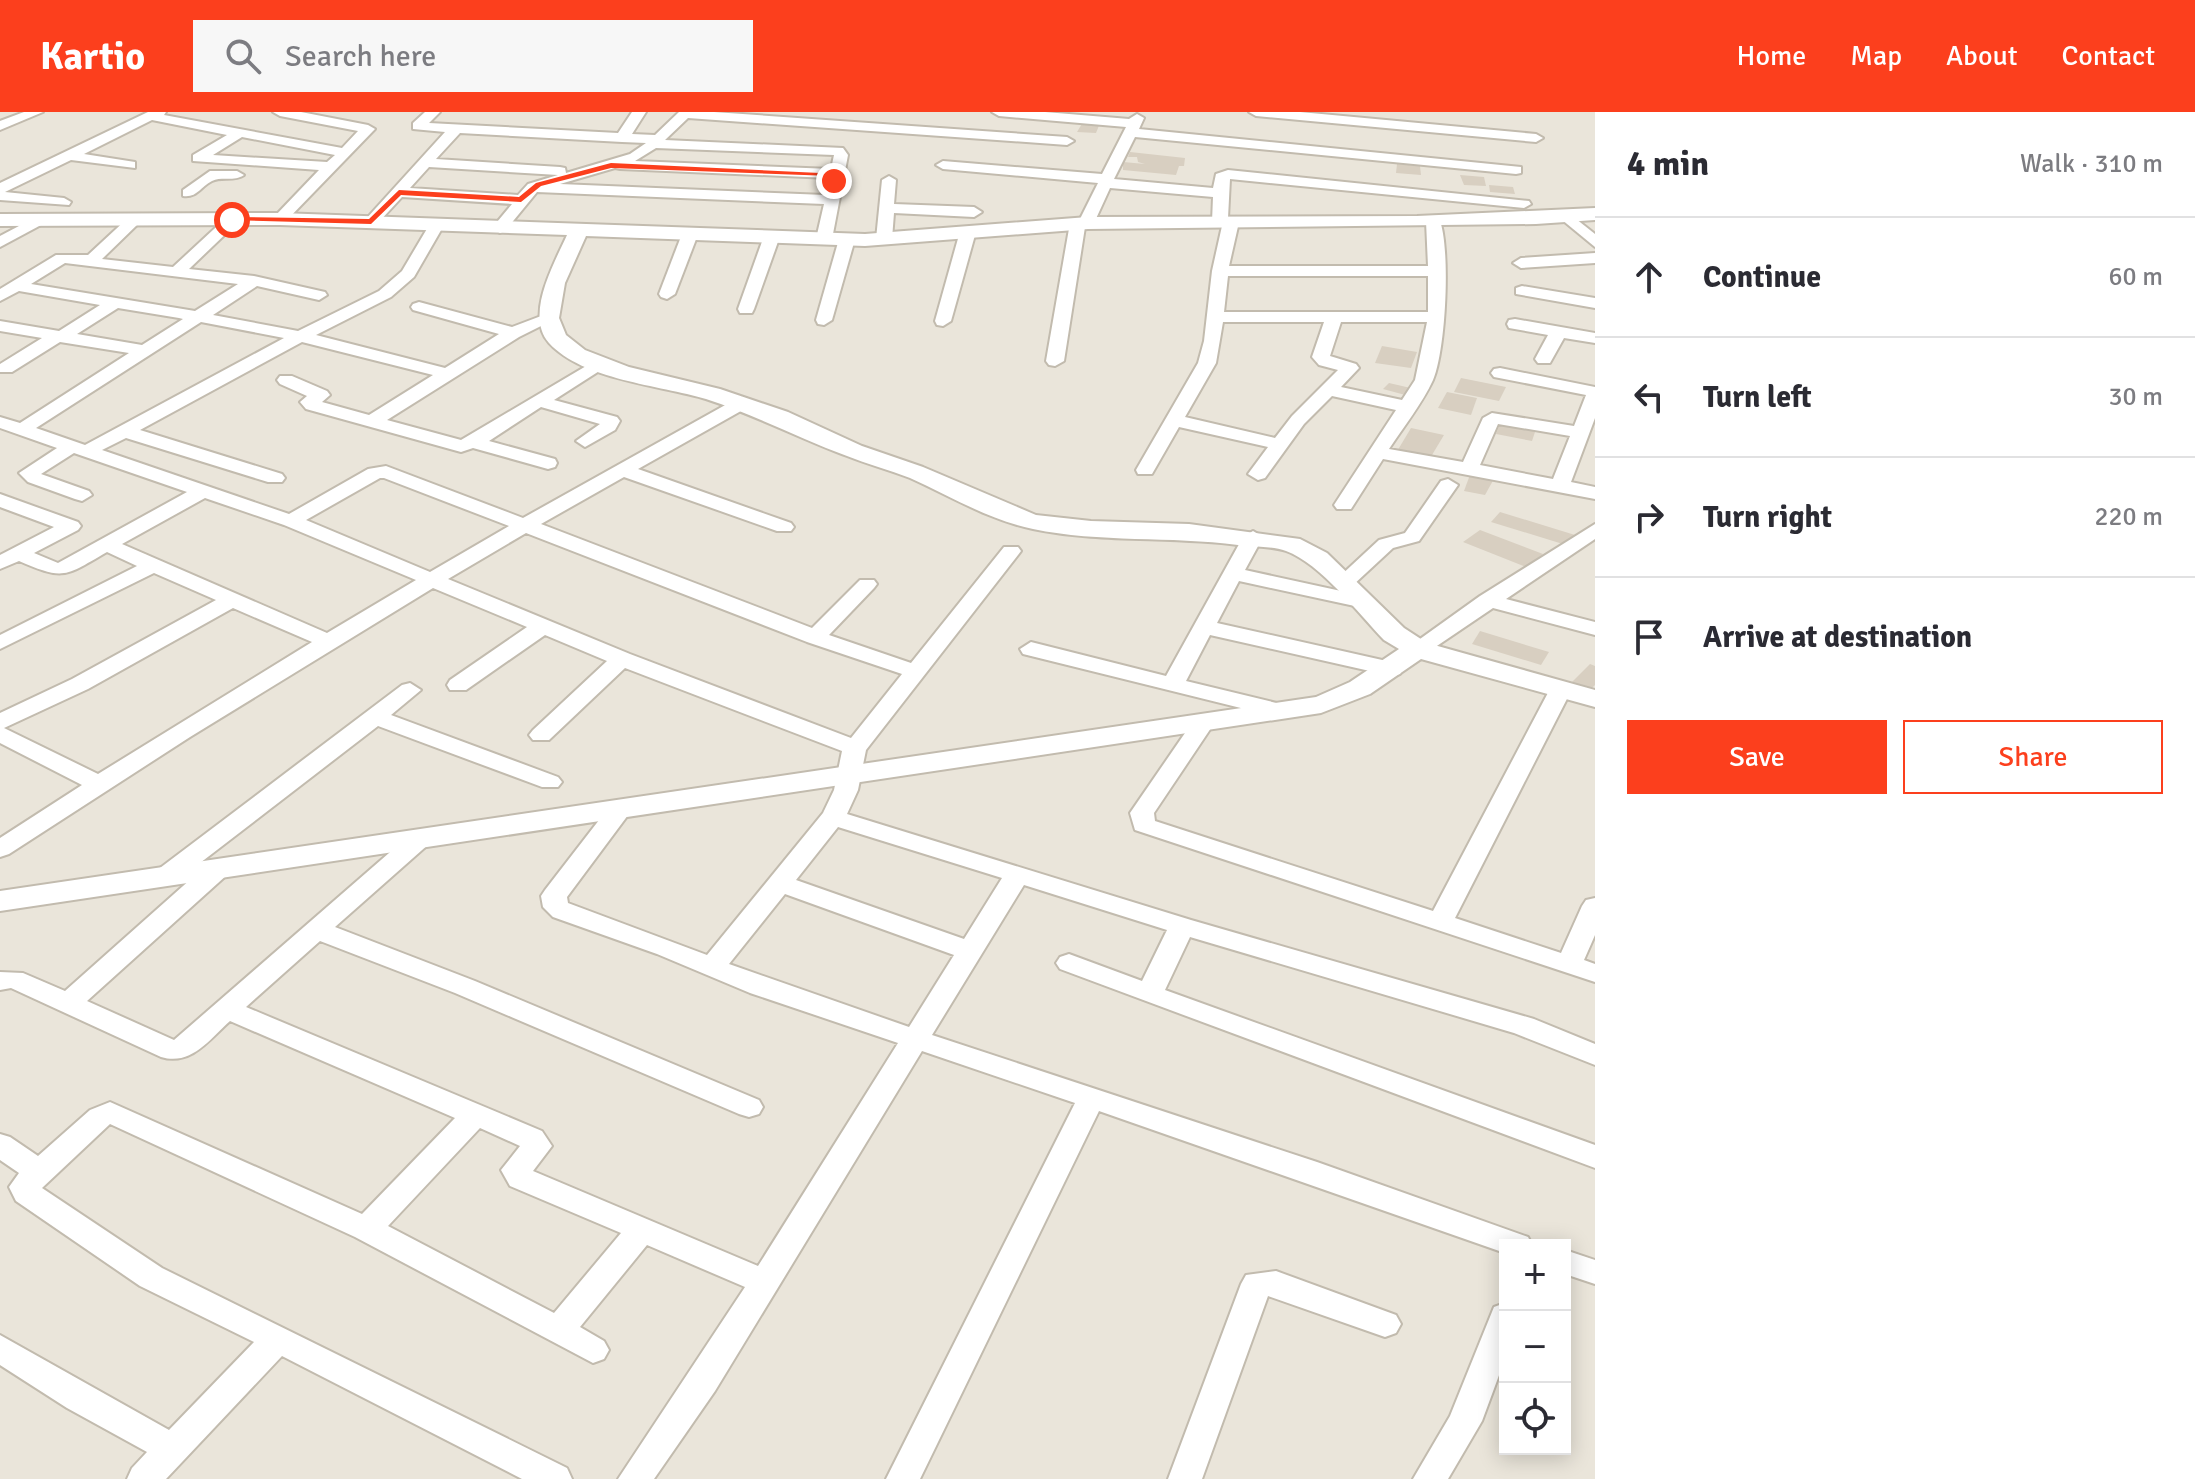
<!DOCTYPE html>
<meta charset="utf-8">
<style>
body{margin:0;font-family:Signika,sans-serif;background:#f7f7f7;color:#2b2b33}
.controls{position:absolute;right:24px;bottom:24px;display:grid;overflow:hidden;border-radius:0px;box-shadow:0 4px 20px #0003}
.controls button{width:72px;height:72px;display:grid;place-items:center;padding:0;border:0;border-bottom:2px solid #e1e1e2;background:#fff;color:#2b2b33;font:40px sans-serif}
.stop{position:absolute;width:24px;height:24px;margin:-18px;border:6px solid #fc3f1d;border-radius:50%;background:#fff}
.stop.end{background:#fc3f1d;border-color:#fff;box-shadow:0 2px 8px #0008}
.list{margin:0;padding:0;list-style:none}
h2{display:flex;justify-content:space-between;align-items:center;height:104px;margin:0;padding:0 32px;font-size:34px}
h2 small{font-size:26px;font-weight:400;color:#7c7c81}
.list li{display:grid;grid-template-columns:52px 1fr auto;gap:24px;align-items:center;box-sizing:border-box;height:120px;padding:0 32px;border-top:2px solid #e1e1e2}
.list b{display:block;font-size:30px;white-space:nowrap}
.list em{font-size:26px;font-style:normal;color:#7c7c81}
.actions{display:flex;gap:16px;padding:24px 32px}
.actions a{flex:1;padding:18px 0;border:2px solid #fc3f1d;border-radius:0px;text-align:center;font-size:28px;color:#fc3f1d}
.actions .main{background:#fc3f1d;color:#fff}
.icon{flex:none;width:44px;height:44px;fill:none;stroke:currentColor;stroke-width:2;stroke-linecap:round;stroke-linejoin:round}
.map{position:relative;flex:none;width:1595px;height:1367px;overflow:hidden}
header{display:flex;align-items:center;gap:48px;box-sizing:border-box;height:112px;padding:0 40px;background:#fc3f1d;color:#fff}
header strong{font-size:38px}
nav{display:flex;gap:44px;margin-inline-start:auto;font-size:28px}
.search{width:560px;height:72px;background:#f7f7f7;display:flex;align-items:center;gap:20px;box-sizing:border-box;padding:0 28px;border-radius:0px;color:#7c7c81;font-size:30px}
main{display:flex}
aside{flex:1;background:#fff}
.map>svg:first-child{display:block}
.residential{fill:#eae5da;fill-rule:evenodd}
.building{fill:#d8cfc1}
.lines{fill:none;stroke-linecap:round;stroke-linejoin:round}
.minor-casing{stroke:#c2bbae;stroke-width:4}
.tertiary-casing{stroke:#c2bbae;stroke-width:4}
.minor{fill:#fff;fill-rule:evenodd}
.tertiary{fill:#fff;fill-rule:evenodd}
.route{fill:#fc3f1d}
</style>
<header>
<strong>Kartio</strong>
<div class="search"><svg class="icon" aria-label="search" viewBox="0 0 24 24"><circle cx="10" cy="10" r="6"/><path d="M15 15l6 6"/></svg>Search here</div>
<nav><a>Home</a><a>Map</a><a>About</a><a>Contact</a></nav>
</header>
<main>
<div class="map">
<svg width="1595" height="1367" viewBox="0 0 1595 1367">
<rect width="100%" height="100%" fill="#f6f3ec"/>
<path class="residential" d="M 0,0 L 1595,0 L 1595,1367 L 0,1367 ZM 1505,1133 L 1565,1133 L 1565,1337 L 1505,1337 Z"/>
<g class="building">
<path d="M 1083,10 L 1100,11 L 1096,21 L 1077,20 Z"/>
<path d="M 1130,40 L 1185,46 L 1184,54 L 1179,54 L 1176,63 L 1123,58 L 1123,50 L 1145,52 L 1138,50 L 1137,45 L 1128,45 Z"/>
<path d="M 1397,52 L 1420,54 L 1421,63 L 1396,61 Z"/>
<path d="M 1460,63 L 1484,65 L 1486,74 L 1464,73 Z"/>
<path d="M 1489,73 L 1513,75 L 1515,82 L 1490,80 Z"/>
<path d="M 1382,234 L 1417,240 L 1411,256 L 1375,251 Z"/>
<path d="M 1461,266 L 1506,275 L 1499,289 L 1454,280 Z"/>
<path d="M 1389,271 L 1415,277 L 1409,284 L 1383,277 Z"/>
<path d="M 1447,280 L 1477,286 L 1471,303 L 1438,296 Z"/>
<path d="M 1502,307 L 1537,314 L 1532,329 L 1496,322 Z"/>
<path d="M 1411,316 L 1444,323 L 1429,348 L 1396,341 Z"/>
<path d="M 1471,360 L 1495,365 L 1485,383 L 1464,379 Z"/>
<path d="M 1500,400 L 1575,423 L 1566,433 L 1491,410 Z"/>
<path d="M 1480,418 L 1543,442 L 1526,455 L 1463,430 Z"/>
<path d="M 1480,519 L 1549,540 L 1541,553 L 1472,532 Z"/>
<path d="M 1590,552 L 1595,554 L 1595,573 L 1586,582 L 1567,575 Z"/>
</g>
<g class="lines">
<defs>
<g id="minor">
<path d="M 24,0 L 43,0 L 0,18 L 0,9 Z"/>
<path d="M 148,0 L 166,0 L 164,3 L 342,36 L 358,19 L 280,4 L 273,0 L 301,0 L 368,13 L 375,17 L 285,110 L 275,110 L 275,104 L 319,58 L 193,49 L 193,43 L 227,23 L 152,8 L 84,42 L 135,50 L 135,56 L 71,48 L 5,80 L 64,86 L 71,90 L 69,93 L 0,88 L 0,71 ZM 242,25 L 335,43 L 327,50 L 213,43 Z"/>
<path d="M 425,0 L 440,0 L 429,11 L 618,21 L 632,0 L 646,0 L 632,22 L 655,23 L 679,0 L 714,0 L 1067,25 L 1074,29 L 1067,33 L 688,6 L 665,28 L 843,36 L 848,43 L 832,127 L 824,132 L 816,127 L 824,92 L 537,80 L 505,119 L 500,121 L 492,116 L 512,92 L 402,85 L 376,113 L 366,113 L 366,107 L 445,20 L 413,17 L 413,11 ZM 460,21 L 622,30 L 646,31 L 630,42 L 566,61 L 565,56 L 560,55 L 436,47 ZM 656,36 L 834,43 L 831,57 L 635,49 ZM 429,55 L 558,63 L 528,72 L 518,83 L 410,76 ZM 615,56 L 620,57 L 829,66 L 825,83 L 560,72 Z"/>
<path d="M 992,0 L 1045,0 L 1129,7 L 1137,2 L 1144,6 L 1139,17 L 1521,55 L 1521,61 L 1516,62 L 1135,25 L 1114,67 L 1213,76 L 1216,62 L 1228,58 L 1529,89 L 1531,92 L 1524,96 L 1230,67 L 1228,106 L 1239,110 L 1229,154 L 1428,154 L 1426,109 L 1429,106 L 1439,106 C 1451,134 1446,238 1433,268 C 1422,292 1404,314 1389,337 L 1463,350 L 1483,306 L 1492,301 L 1574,314 L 1586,283 L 1494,265 L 1491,261 L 1494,257 L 1500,256 L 1595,275 L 1595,306 L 1571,370 L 1595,375 L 1595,387 L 1383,347 L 1351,397 L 1337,397 L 1334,393 L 1396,298 L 1332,284 L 1304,312 L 1265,366 L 1258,368 L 1248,362 L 1268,335 L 1179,315 L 1152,362 L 1138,362 L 1136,358 L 1198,251 L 1204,229 L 1212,159 L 1222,114 L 1212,110 L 1213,85 L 1110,76 L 1094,111 L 1085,115 L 1064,249 L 1055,254 L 1049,253 L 1046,249 L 1070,111 L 1080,107 L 1098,71 L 943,57 L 936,53 L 943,49 L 1102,62 L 1126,15 L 999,4 ZM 1228,164 L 1428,164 L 1428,200 L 1224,200 ZM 1223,210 L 1324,210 L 1312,245 L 1319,253 L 1338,258 L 1292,304 L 1275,326 L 1185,305 L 1216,251 ZM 1341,210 L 1427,210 L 1415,268 L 1402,288 L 1341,275 L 1359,256 L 1356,252 L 1330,244 ZM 1498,312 L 1570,324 L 1553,367 L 1480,353 Z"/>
<path d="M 1249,0 L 1300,0 L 1536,22 L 1543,26 L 1536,30 L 1256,4 Z"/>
<path d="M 210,59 L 237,59 L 244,63 C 234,70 222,64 212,69 C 200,75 197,86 183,84 L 183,78 Z"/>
<path d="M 889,64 L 896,68 L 894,92 L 974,95 L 982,100 L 974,105 L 894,101 L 892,127 L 884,132 L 879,130 L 876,127 L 882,68 Z"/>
<path d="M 1566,99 L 1595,122 L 1595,135 L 1561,107 L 1561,101 Z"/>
<path d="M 134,103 L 139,105 L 139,111 L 102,147 L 173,155 L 227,105 L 237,105 L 237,111 L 189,157 L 254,164 L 325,180 L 327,183 L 319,188 L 257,174 L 213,203 L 298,219 L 379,179 L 402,159 L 431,110 L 441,110 L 444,113 L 414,165 L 391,185 L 316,223 L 445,256 L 499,222 L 413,198 L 411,195 L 413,192 L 419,190 L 512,215 L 549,201 L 557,206 L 519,225 L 387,308 L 461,328 L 598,247 L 604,248 L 607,252 L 604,256 L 554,288 L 617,305 L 620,309 L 615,318 L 585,335 L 576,329 L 600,312 L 541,295 L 489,329 L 555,347 L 557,351 L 555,355 L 548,357 L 473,336 L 461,340 L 306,297 L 300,290 L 307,284 L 280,272 L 277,268 L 280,264 L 292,264 L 327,279 L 330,283 L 322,290 L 369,303 L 433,263 L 302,230 L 140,318 L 282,362 L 285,366 L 282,370 L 268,370 L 126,326 L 102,338 L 289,402 L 368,357 L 386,354 L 523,406 L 736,287 L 748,287 L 751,291 L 748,295 L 638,357 L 791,411 L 794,415 L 791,419 L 777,419 L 624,365 L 541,412 L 812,516 L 860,468 L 874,468 L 877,472 L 874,476 L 829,523 L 911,551 L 1004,435 L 1018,435 L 1021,439 L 1018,443 L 866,638 L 858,678 L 847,702 L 1191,808 L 1534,907 L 1595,932 L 1595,953 L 1514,921 L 1190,825 L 1165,878 L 1595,1033 L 1595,1056 L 1060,857 L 1056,851 L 1060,845 L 1069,842 L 1142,869 L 1167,818 L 1024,773 L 932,923 L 1317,1050 L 1528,1125 L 1532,1133 L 1505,1133 L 1505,1141 L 1099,999 L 920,1367 L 886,1367 L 1075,991 L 922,939 L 715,1279 L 654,1367 L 618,1367 L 745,1175 L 647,1133 L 580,1215 L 604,1229 L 609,1238 L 604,1247 L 593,1251 L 355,1125 L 110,1012 L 42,1076 L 162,1156 L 567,1356 L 572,1367 L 522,1367 L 282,1244 L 166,1367 L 127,1367 L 132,1356 L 147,1340 L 67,1296 L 0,1253 L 0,1223 L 169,1318 L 254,1230 L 140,1174 L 16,1089 L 9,1075 L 19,1061 L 0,1048 L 0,1022 L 10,1025 L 38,1044 L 90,998 L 110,990 L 362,1102 L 455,1006 L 230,909 C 209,928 191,954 161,945 L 11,876 L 0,878 L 0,860 L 23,861 L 65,879 L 210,750 L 228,750 L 232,756 L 228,762 L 87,889 L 174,928 L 412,721 L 430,721 L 433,726 L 430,731 L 335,815 L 475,869 L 759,988 L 763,995 L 759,1002 L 749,1005 L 739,1002 L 455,881 L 320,829 L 246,895 L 542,1019 L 552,1034 L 533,1059 L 758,1154 L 898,931 L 750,881 L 657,842 L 553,805 L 543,795 L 541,784 L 545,778 L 613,690 L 631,690 L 634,695 L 567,785 L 568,791 L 707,843 L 823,701 L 834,678 L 842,639 L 625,556 L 549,628 L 533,628 L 529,623 L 533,618 L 607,549 L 545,523 L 466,578 L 450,578 L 447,573 L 450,568 L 527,515 L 433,476 L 190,625 L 9,742 L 0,745 L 0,726 L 82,673 L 0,631 L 0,601 L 72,567 L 216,488 L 154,461 L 0,537 L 0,523 L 137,454 L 107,440 C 65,464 65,469 19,449 L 0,457 L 0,443 L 54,415 L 0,395 L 0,382 L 78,410 L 81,414 L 78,418 L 34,441 L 58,451 L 187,380 L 74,341 L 41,362 L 89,379 L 92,383 L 82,389 L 75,387 L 28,370 L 19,361 L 57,336 L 0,316 L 0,305 L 20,311 L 129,241 L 60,230 L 12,260 L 0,260 L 0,252 L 42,226 L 0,219 L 0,209 L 59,219 L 100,193 L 19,179 L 0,189 L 0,177 L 56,143 L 88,143 L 129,105 ZM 65,151 L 238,172 L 195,199 L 31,172 ZM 118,196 L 179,206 L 183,207 L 142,233 L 77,222 ZM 201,210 L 284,226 L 85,333 L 36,316 ZM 380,366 L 384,366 L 509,414 L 430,460 L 306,408 ZM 205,386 L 284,413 L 416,468 L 327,521 L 122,432 ZM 526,421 L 807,530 L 902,562 L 851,626 L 630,542 L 448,467 ZM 233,496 L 312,530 L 98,662 L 4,616 L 88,577 ZM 838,715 L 1002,766 L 964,827 L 796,768 ZM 785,782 L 954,843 L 909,915 L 729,852 ZM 480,1016 L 520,1034 L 501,1058 L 510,1074 L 621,1121 L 554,1201 L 388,1114 Z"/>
<path d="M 36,105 L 44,110 L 41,113 L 0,135 L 0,124 Z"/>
<path d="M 690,117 L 698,122 L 675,182 L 667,187 L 661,185 L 659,182 L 682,122 Z"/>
<path d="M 967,118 L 975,123 L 951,209 L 943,214 L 937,213 L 935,209 L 959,123 Z"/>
<path d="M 772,119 L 780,124 L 754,197 L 752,201 L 740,201 L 738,197 L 764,124 Z"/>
<path d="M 847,122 L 855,127 L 832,208 L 824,213 L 818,212 L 816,208 L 839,127 Z"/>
<path d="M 1595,141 L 1595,151 L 1521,156 L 1513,151 L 1521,146 Z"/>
<path d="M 1522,174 L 1595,186 L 1595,196 L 1516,182 L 1516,176 Z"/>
<path d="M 1515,207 L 1595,221 L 1595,231 L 1564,226 L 1550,251 L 1538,251 L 1535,247 L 1548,223 L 1509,216 L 1507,212 L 1509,208 Z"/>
<path d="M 1448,367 L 1458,373 L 1419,429 L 1393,436 L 1352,474 L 1338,474 L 1335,470 L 1338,466 L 1379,428 L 1405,421 L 1441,369 Z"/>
<path d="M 1595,412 L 1595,427 L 1506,487 L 1595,510 L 1595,523 L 1493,496 L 1425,542 L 1417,544 L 1406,537 L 1480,484 Z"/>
<path d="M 1253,419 L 1263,425 L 1245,458 L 1364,484 L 1375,490 L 1364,496 L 1239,469 L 1217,511 L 1400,552 L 1403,557 L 1400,562 L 1392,564 L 1210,523 L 1186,569 L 1289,594 L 1292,599 L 1289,604 L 1281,606 L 1023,542 L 1020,537 L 1031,530 L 1166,564 L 1243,425 Z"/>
<path d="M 1561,570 L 1572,577 L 1455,806 L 1561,841 L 1582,794 L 1586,788 L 1595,786 L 1595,823 L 1584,848 L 1595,852 L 1595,870 L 1135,718 L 1130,701 L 1196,605 L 1212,605 L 1215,610 L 1154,701 L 1155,709 L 1433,799 L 1550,577 Z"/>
<path d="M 410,571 L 421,578 L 391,603 L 558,665 L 562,670 L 558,675 L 542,675 L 378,614 L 174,771 L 156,771 L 152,765 L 156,759 L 402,573 Z"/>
<path d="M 1565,1138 L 1595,1148 L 1595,1172 L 1565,1162 Z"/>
<path d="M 1276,1159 L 1396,1203 L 1401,1212 L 1396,1221 L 1385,1225 L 1268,1184 L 1202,1367 L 1168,1367 L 1241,1172 L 1246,1163 Z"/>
<path d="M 1505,1191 L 1505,1247 L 1482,1309 L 1448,1367 L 1413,1367 L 1450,1304 L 1494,1195 Z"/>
</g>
<path id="tertiary" d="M 1595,96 L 1595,108 L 1536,112 L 1088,117 L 865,134 L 586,124 L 565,171 L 559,206 L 566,223 L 585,238 L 629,255 L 720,277 L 788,300 L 862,334 L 923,355 L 1036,403 L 1091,409 L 1189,412 L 1300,427 L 1327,441 L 1404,516 L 1427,531 L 1595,578 L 1595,595 L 1421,547 L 1370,582 L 1321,601 L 0,799 L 0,779 L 1316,585 L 1350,570 L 1399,537 L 1384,528 C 1358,501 1321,452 1286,439 C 1272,434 1253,435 1238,433 C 1170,424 1100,431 1033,417 C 989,408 950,384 910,366 C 889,358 867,352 847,344 C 799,326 755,303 706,287 C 659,273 583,268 549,231 C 524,203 555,150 567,123 L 280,113 L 0,114 L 0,102 L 280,101 L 865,122 L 1088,105 L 1417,104 Z"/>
</defs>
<use href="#minor" class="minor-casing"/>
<use href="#tertiary" class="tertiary-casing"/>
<use href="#minor" class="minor"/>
<use href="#tertiary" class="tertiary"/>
</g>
<path class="route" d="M 611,51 L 841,62 L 834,72 L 830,69 L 832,64 L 611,56 L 541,74 L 521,90 L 401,83 L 371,112 L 228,108 L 232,105 L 369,107 L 399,78 L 519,85 L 536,71 Z"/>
</svg>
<div class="controls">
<button>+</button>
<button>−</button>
<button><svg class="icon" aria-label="locate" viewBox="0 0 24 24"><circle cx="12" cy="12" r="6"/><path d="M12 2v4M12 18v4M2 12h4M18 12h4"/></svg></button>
</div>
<div class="stop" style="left:232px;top:108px"></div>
<div class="stop end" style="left:834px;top:69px"></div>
</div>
<aside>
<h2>4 min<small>Walk · 310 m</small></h2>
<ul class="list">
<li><svg class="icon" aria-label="ahead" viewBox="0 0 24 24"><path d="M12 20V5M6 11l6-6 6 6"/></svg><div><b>Continue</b></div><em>60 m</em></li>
<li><svg class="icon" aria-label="left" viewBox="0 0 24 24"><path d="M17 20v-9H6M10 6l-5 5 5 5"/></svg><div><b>Turn left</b></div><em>30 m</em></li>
<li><svg class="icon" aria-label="right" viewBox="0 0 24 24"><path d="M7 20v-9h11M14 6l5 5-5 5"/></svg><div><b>Turn right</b></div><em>220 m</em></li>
<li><svg class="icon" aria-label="arrive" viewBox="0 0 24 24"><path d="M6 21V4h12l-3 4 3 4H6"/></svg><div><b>Arrive at destination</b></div></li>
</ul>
<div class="actions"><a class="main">Save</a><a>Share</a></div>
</aside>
</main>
